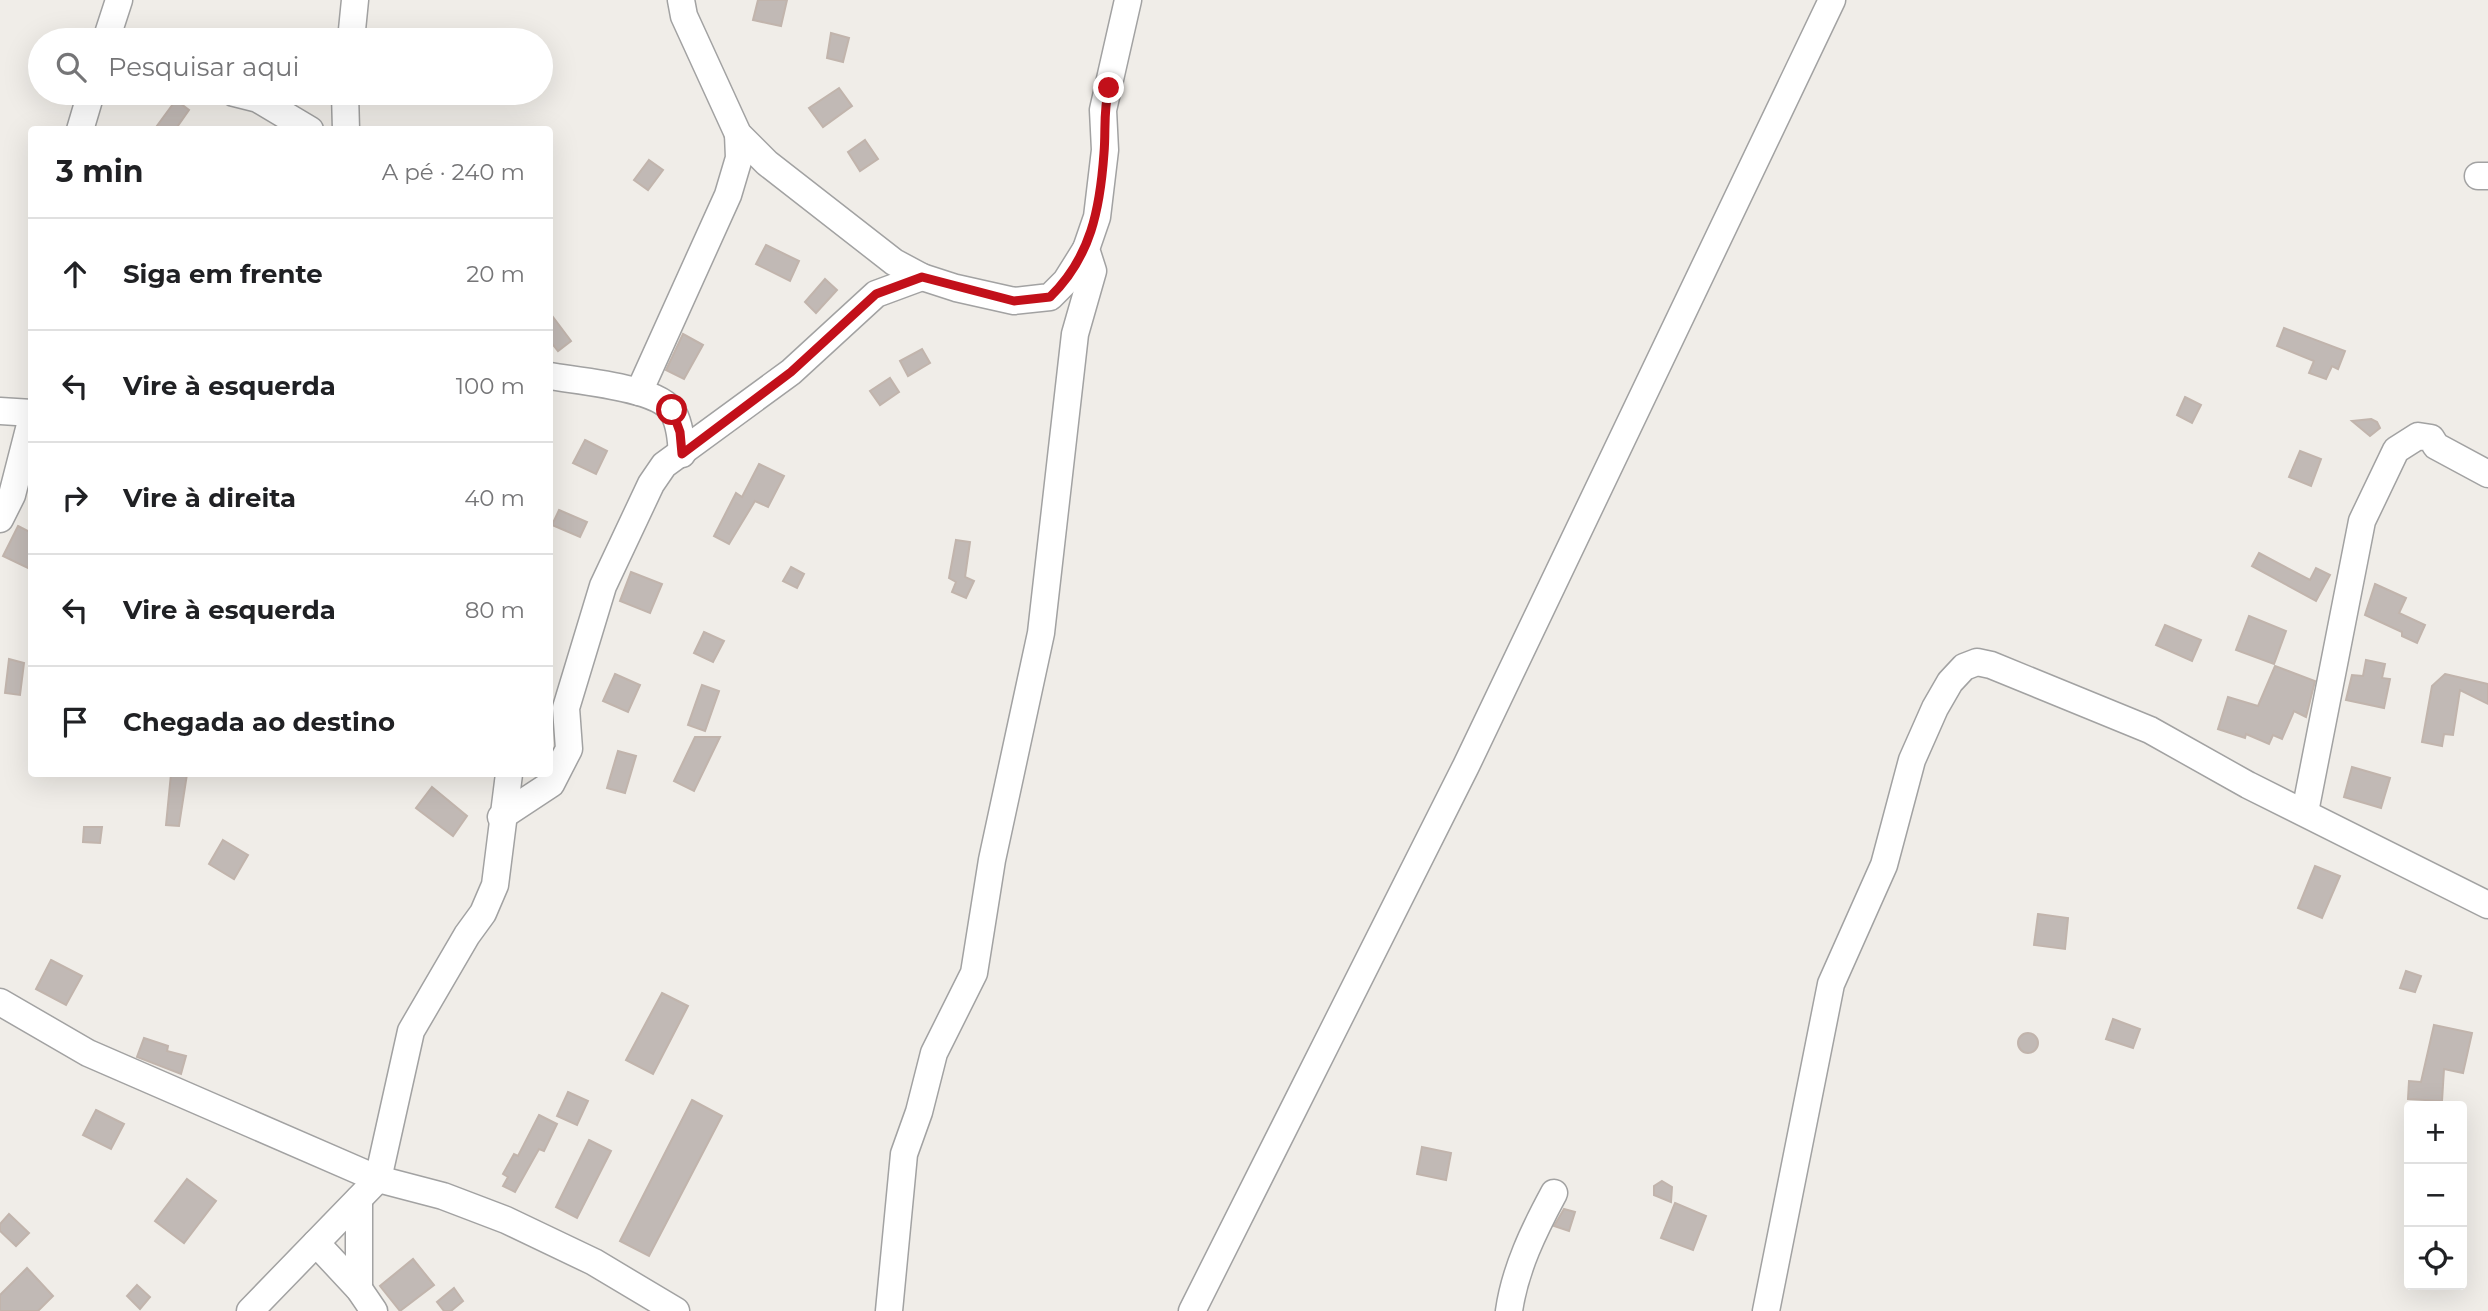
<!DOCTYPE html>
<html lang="pt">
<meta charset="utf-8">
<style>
body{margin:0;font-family:Montserrat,sans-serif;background:#f2f2f2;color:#202124}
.controls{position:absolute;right:21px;bottom:21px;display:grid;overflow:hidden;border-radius:7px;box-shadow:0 7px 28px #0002}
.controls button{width:63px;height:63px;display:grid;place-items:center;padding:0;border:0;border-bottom:2px solid #e0e0e0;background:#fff;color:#202124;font:35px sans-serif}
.stop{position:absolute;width:21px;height:21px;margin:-16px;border:5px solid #c2101a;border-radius:50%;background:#fff}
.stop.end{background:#c2101a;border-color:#fff;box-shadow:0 2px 7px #0008}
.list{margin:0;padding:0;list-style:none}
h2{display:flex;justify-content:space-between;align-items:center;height:91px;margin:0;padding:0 28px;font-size:30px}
h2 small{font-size:23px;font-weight:400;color:#757577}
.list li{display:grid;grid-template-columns:46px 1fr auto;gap:21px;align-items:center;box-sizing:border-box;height:112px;padding:0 28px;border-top:2px solid #e0e0e0}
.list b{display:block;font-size:26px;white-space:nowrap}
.list em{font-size:23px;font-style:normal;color:#757577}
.icon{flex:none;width:38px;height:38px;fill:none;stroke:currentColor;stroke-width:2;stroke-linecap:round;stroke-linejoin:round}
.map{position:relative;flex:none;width:2488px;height:1311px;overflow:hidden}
.search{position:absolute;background:#fff;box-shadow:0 7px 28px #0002;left:28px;top:28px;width:525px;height:77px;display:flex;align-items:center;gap:18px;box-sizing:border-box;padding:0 24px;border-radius:38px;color:#757577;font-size:26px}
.panel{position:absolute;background:#fff;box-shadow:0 7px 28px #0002;left:28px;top:126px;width:525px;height:651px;border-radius:7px}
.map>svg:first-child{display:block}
.building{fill:#c1b9b5;stroke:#c1b4ac;stroke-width:2}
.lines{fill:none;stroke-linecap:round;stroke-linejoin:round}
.minor-casing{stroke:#a2a2a2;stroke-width:29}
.minor{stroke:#fff;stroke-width:26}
.route{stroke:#c2101a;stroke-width:9}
</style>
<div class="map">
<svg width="2488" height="1311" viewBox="0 0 2488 1311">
<rect width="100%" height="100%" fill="#f0ede8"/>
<g class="building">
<path d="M 758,0 L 787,0 L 781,26 L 753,20 Z"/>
<path d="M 831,33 L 849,38 L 843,62 L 827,58 Z"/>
<path d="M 839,88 L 852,106 L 823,127 L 809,108 Z"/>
<path d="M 176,100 L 189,110 L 175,130 L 154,130 Z"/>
<path d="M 865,140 L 878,159 L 860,171 L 848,152 Z"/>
<path d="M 649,160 L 663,170 L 648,190 L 634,180 Z"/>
<path d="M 766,245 L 799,261 L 790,281 L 756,264 Z"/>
<path d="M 825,279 L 837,290 L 816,313 L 805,302 Z"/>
<path d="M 550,313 L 571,341 L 558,351 L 550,341 Z"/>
<path d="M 2284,328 L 2345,351 L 2338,369 L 2332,366 L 2326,379 L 2309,373 L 2314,361 L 2277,346 Z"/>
<path d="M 683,334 L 703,345 L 684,379 L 666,370 Z"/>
<path d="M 922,349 L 930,363 L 908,376 L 900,361 Z"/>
<path d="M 890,378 L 899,392 L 880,405 L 870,391 Z"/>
<path d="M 2185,397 L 2201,405 L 2192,423 L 2177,415 Z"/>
<path d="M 2371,419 L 2377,422 L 2380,428 L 2370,436 L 2352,421 Z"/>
<path d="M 585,440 L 607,451 L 596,474 L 573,463 Z"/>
<path d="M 2300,451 L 2321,459 L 2311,486 L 2289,477 Z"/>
<path d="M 759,464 L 784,476 L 768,507 L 755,501 L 729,544 L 714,536 L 736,493 L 742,497 Z"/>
<path d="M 559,510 L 587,522 L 580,537 L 552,525 Z"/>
<path d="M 18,526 L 32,533 L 32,570 L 3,556 Z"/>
<path d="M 956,540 L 970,542 L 965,577 L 974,581 L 966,598 L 952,592 L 956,582 L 949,578 Z"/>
<path d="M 2259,553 L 2310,580 L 2316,568 L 2330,575 L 2316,601 L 2252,566 Z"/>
<path d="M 791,567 L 804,574 L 797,588 L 783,581 Z"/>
<path d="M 631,572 L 662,584 L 650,613 L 620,601 Z"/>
<path d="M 2375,584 L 2406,598 L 2399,613 L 2425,625 L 2417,643 L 2402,636 L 2402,632 L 2365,615 Z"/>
<path d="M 2249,616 L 2286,631 L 2274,664 L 2236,650 Z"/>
<path d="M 2165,625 L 2201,640 L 2192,661 L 2156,645 Z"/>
<path d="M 704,632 L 724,641 L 713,662 L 694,653 Z"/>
<path d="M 9,659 L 24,663 L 20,695 L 5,693 Z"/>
<path d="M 2366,660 L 2385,664 L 2382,678 L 2390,679 L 2384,708 L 2346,700 L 2352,675 L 2363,676 Z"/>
<path d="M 2275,666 L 2315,681 L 2306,717 L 2294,711 L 2282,739 L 2273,735 L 2269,744 L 2246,734 L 2245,738 L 2218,729 L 2228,697 L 2258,706 Z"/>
<path d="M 615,674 L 640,685 L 628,712 L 603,701 Z"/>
<path d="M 2445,674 L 2488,684 L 2488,704 L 2460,690 L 2453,735 L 2444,734 L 2442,746 L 2422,742 L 2432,686 Z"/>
<path d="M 702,685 L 719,691 L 705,731 L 688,725 Z"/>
<path d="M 695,737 L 720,737 L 694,791 L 674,781 Z"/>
<path d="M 618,751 L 636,756 L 625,793 L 607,788 Z"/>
<path d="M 2352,767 L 2390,778 L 2381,808 L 2344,797 Z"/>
<path d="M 171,774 L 187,774 L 179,826 L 166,825 Z"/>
<path d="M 432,787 L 467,816 L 453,836 L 416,808 Z"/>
<path d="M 84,827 L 102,827 L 100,843 L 83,842 Z"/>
<path d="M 223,840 L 248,855 L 234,879 L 209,864 Z"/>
<path d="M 2315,866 L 2340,876 L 2322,918 L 2298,908 Z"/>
<path d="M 2038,914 L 2068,918 L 2065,949 L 2034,945 Z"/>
<path d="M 51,960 L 82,976 L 66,1005 L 36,989 Z"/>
<path d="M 2406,971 L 2421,976 L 2415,992 L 2400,988 Z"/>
<path d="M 662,993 L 688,1006 L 653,1074 L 626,1060 Z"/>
<path d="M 2113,1019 L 2140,1029 L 2133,1048 L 2106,1039 Z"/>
<path d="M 2434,1025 L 2472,1033 L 2463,1073 L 2444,1069 L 2442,1101 L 2408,1099 L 2409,1081 L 2421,1082 Z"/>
<circle cx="2028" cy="1043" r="10"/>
<path d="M 144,1038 L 168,1046 L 167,1051 L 186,1056 L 181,1074 L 137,1057 Z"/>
<path d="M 568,1092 L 588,1101 L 577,1125 L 557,1116 Z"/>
<path d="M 692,1100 L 722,1116 L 649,1256 L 620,1241 Z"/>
<path d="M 96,1110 L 124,1124 L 111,1149 L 83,1135 Z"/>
<path d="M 539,1115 L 557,1124 L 544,1151 L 539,1149 L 515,1192 L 503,1186 L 508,1177 L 503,1174 L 514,1154 L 518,1156 Z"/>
<path d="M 589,1140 L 611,1151 L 577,1218 L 556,1207 Z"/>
<path d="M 1422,1147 L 1451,1153 L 1446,1180 L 1417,1174 Z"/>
<path d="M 187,1179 L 216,1201 L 184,1243 L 155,1221 Z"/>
<path d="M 1662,1181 L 1672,1187 L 1671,1202 L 1654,1195 L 1654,1186 Z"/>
<path d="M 1675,1203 L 1706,1216 L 1693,1250 L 1661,1238 Z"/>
<path d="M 1564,1209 L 1575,1212 L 1569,1231 L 1554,1226 Z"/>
<path d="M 9,1214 L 29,1233 L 16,1246 L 0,1231 L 0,1224 Z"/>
<path d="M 413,1259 L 434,1285 L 400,1311 L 380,1286 Z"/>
<path d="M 27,1268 L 53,1296 L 38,1311 L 0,1311 L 0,1295 Z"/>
<path d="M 137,1285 L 150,1297 L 140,1309 L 127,1296 Z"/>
<path d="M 454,1288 L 463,1301 L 451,1311 L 444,1311 L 437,1302 Z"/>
</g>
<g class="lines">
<defs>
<g id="minor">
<path d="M 681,0 L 684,16 L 738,134 L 767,163 L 894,262 L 922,277 L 956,288 L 1014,301 L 1050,297 L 1066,281 L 1086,249"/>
<path d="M 106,40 L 119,0"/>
<path d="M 351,40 L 355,0"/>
<path d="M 234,93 L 258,99 L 310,130"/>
<path d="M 345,93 L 346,130"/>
<path d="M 80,130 L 91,93"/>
<path d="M 2478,176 L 2488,176"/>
<path d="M 550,376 C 577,381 659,387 673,412 C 680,425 681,440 682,454"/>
<path d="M 639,392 L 728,195 L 739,158 L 738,134"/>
<path d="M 0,411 L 32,413"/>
<path d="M 0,519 L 12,495 L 32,417"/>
<path d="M 2305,812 L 2362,521 L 2396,450 L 2418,436 L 2431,438 L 2436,446 L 2488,474"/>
<path d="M 501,817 L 551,784 L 569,749 L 566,708 L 603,586 L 651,484 L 664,465 L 791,372 L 876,294 L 922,277"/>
<path d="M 0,1002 L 88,1053 L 378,1179 L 443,1196 L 506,1220 L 594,1262 L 676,1311"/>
<path d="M 359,1199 L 359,1289"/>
<path d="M 316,1243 L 359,1289 L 374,1311"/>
<path d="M 250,1311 L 378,1179 L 411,1031 L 467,935 L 483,913 L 495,885 L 509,774"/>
<path d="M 889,1311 L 904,1154 L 919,1112 L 934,1053 L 974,973 L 992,860 L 1041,633 L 1075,334 L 1093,271 L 1086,249 L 1097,217 L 1105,150 L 1103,110 L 1128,0"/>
<path d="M 1192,1311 L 1466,766 L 1832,0"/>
<path d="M 1509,1311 C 1515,1269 1534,1230 1554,1193"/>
<path d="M 1766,1311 L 1831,984 L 1884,865 L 1912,760 L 1935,708 L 1950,682 L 1964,667 L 1977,662 L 1991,665 L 2150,730 L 2248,785 L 2488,905"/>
</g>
</defs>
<use href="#minor" class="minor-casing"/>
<use href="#minor" class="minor"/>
</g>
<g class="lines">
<path class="route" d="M 672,410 L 680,432 L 682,454 L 791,372 L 876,294 L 922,277 L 1014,301 L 1050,297 C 1091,257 1100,209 1104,153 C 1106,130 1103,111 1109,88"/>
</g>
</svg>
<div class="controls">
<button>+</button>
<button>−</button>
<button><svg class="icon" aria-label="locate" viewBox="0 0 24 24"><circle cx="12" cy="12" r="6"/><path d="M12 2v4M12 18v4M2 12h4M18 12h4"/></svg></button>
</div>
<div class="stop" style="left:672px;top:410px"></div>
<div class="stop end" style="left:1109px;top:88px"></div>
<div class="search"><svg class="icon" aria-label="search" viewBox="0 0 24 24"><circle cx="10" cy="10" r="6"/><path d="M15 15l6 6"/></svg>Pesquisar aqui</div>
<section class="panel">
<h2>3 min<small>A pé · 240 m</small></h2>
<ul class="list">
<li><svg class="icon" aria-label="ahead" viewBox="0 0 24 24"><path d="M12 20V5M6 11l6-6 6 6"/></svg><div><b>Siga em frente</b></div><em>20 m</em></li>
<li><svg class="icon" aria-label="left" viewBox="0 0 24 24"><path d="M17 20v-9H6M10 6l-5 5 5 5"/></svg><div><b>Vire à esquerda</b></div><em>100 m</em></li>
<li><svg class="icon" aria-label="right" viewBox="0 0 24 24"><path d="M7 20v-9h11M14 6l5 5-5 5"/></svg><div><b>Vire à direita</b></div><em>40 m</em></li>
<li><svg class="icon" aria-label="left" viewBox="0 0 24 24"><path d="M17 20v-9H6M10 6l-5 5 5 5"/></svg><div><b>Vire à esquerda</b></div><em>80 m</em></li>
<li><svg class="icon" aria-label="arrive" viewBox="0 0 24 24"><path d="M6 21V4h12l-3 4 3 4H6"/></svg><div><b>Chegada ao destino</b></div></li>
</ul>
</section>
</div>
